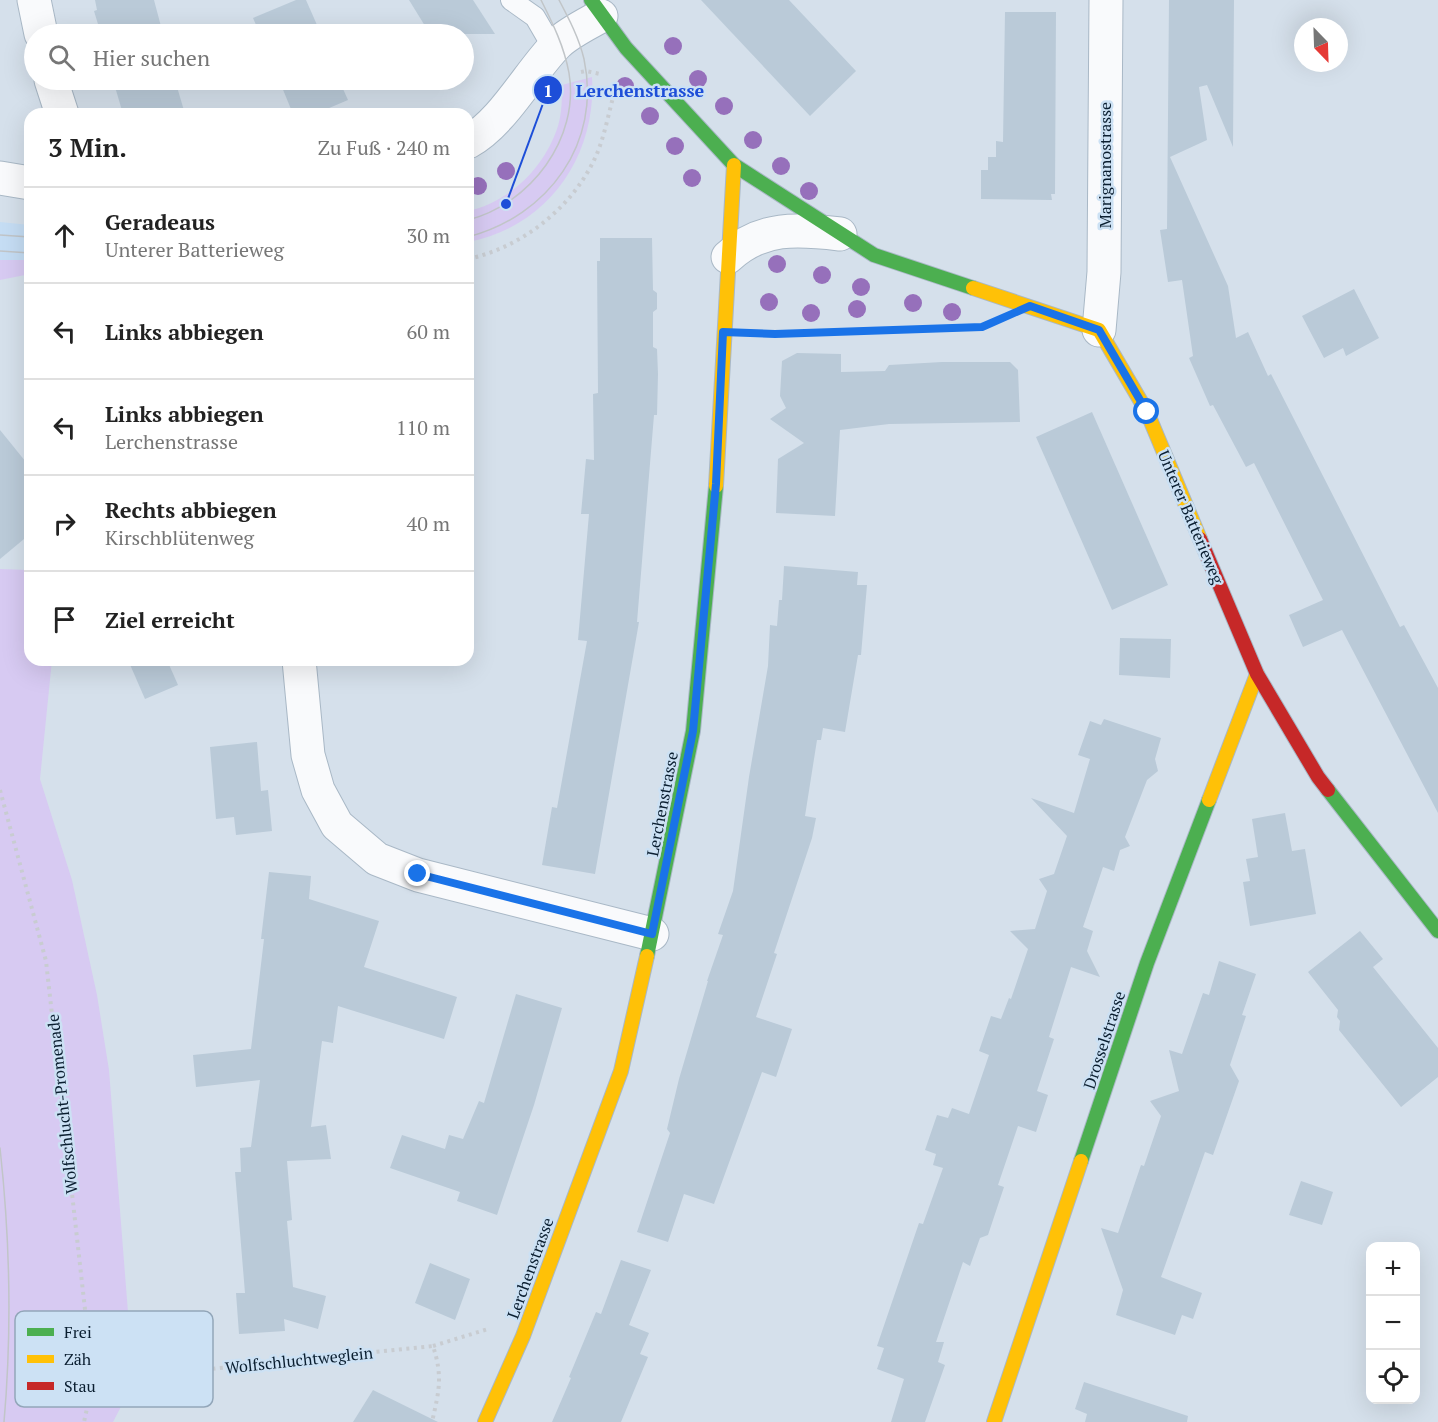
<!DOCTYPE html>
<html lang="de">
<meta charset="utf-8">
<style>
body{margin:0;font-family:"PT Serif",serif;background:#f2f2f2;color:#222}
.controls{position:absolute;right:18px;bottom:18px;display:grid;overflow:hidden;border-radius:12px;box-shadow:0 6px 24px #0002}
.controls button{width:54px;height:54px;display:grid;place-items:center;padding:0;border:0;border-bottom:2px solid #e0e0e0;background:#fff;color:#222;font:30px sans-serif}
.compass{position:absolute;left:1294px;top:18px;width:54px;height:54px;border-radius:50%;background:#fff;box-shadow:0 6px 24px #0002;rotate:157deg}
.stop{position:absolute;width:18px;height:18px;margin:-14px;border:4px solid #1a73e8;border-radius:50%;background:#fff}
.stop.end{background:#1a73e8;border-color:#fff;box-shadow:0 2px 6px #0008}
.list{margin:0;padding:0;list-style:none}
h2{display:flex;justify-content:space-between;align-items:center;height:78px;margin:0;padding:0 24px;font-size:26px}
h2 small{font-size:20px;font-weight:400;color:#767676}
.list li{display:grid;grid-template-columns:39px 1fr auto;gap:18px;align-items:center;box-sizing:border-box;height:96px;padding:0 24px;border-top:2px solid #e0e0e0}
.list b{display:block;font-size:22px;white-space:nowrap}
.list p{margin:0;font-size:20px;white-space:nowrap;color:#767676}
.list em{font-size:20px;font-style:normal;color:#767676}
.icon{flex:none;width:33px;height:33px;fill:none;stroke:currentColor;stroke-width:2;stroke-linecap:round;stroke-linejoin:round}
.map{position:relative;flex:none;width:1438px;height:1422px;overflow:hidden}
.search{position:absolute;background:#fff;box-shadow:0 6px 24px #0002;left:24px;top:24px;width:450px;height:66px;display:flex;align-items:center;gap:15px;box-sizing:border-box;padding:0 21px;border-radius:33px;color:#767676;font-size:22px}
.panel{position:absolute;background:#fff;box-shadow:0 6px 24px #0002;left:24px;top:108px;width:450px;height:558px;border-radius:18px}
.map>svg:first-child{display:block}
.built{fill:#c5ddf4}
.green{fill:#d7caf2}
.building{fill:#bacad8}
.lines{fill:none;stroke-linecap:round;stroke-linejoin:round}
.lane-casing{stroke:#a9b8c6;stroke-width:22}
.street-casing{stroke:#a9b8c6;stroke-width:35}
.fast-casing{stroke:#a9b8c6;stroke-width:16}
.slow-casing{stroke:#a9b8c6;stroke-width:16}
.jam-casing{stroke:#a9b8c6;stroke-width:16}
.path{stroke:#c8ccd1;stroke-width:4;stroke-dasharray:3 4.5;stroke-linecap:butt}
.lane{stroke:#f9fafc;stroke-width:20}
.street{stroke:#f9fafc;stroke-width:33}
.fast{stroke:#4caf50;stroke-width:14}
.slow{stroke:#ffc107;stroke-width:14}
.jam{stroke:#c62828;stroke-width:14}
.tram{stroke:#c1c5c8;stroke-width:1.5}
.tree{fill:#9670bb}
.route{stroke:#1a73e8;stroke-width:8}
.labels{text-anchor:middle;stroke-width:5;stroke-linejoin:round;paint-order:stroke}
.street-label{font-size:16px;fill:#0a1e30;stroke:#cce1f4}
.key{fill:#cce1f4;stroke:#92a6b9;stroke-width:1.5}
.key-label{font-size:16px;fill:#0a1e30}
.leader{fill:none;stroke:#1d4ed8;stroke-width:2}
.callout-dot{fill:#1d4ed8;stroke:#cce1f4;stroke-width:2}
.mark-label{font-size:18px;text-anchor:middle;font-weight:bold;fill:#fff}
.callout-label{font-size:18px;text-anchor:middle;font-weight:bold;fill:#1d4ed8;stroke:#cce1f4;stroke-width:5;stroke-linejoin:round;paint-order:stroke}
</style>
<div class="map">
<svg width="1438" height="1422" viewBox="0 0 1438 1422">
<rect width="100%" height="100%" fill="#d5e0eb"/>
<path class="built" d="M 0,222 L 30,225 L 30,260 L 0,260 Z"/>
<g class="green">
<path d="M 592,77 C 597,156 548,227 468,242 L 468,211 C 510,202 545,167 558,126 C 562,113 562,98 562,85 Z"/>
<path d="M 0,260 L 30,260 L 30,274 L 0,280 Z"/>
<path d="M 0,569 L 30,570 L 30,660 L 52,660 L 40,779 L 72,880 L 97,995 L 109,1070 L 129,1325 L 143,1364 L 113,1422 L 0,1422 Z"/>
</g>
<g class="building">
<path d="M 95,0 L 154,0 L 163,34 L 101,34 L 94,11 L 97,10 Z"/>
<path d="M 296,0 L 306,0 L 321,34 L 260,34 L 253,18 Z"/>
<path d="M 409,0 L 473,0 L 495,34 L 430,34 Z"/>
<path d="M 701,0 L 789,0 L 856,71 L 810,116 Z"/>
<path d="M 1169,0 L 1234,0 L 1233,147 L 1207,85 L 1199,87 L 1207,140 L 1170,157 L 1228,286 L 1236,338 L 1248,332 L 1268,376 L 1271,374 L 1400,627 L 1404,625 L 1438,688 L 1438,813 L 1342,630 L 1303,647 L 1289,615 L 1323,600 L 1254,463 L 1246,467 L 1213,405 L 1210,406 L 1189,358 L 1193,356 L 1182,280 L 1168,282 L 1160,230 L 1167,229 Z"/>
<path d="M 1005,12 L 1056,12 L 1055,194 L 1051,194 L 1052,200 L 981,199 L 981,170 L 988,170 L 988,157 L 996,157 L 996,141 L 1003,142 Z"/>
<path d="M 113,80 L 175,80 L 185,114 L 123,114 Z"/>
<path d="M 279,80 L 339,80 L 348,100 L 315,114 L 293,114 Z"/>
<path d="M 600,238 L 652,238 L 653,290 L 657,293 L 657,309 L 653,312 L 653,347 L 657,349 L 658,374 L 657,415 L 654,415 L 637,622 L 639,622 L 595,874 L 542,865 L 552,807 L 557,808 L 587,641 L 578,640 L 589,514 L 581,514 L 586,459 L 594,460 L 593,394 L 598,393 L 597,261 L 600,261 Z"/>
<path d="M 1354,289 L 1379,338 L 1346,356 L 1343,348 L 1324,358 L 1302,316 Z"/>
<path d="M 797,353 L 841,354 L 841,372 L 885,371 L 889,365 L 942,362 L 1010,362 L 1018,370 L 1020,422 L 889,424 L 840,430 L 835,516 L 776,513 L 778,459 L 804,443 L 770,419 L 786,408 L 780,396 L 782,361 Z"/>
<path d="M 1092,412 L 1168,585 L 1112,610 L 1036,437 Z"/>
<path d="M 0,430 L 30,467 L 30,534 L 0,559 Z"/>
<path d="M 784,566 L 858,572 L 857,585 L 867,585 L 861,655 L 858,655 L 845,732 L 823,728 L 821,740 L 817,740 L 805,816 L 816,818 L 812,838 L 774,953 L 777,954 L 756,1017 L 792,1029 L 776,1077 L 762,1072 L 714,1204 L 684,1194 L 668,1242 L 637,1232 L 670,1133 L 667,1129 L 679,1079 L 708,981 L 707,981 L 723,935 L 718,934 L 733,891 L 749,777 L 768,666 L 770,625 L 777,626 L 779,600 L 782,600 Z"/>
<path d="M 1120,638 L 1171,639 L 1170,678 L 1119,675 Z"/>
<path d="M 128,660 L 167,660 L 178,685 L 145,699 Z"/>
<path d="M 1104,719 L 1161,738 L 1155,759 L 1158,771 L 1147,780 L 1125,837 L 1130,846 L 1120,850 L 1114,871 L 1103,867 L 1083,927 L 1093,931 L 1087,951 L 1100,977 L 1071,967 L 1049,1037 L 1054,1039 L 1037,1091 L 1048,1095 L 1036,1132 L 1018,1126 L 998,1185 L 1004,1187 L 988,1235 L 980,1238 L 970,1266 L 963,1262 L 936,1342 L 944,1342 L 938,1362 L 945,1365 L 925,1422 L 891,1422 L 904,1379 L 877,1369 L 884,1348 L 877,1346 L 919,1223 L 923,1224 L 943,1168 L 933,1165 L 936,1154 L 925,1150 L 937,1115 L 948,1118 L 952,1108 L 969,1114 L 989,1055 L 979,1051 L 991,1016 L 1001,1019 L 1009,998 L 1011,999 L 1028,949 L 1010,931 L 1035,929 L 1047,891 L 1039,879 L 1054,874 L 1067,836 L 1031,798 L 1074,813 L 1090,759 L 1078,755 L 1090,721 L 1101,725 Z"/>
<path d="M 257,742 L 261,791 L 268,790 L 272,831 L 236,835 L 234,817 L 216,819 L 210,747 Z"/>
<path d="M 1285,813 L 1292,851 L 1305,849 L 1316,914 L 1250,926 L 1243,882 L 1250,881 L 1246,859 L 1258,857 L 1252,819 Z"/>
<path d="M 269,872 L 311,876 L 309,899 L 379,921 L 364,967 L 457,997 L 444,1039 L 338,1006 L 333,1043 L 322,1041 L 311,1127 L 326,1125 L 331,1159 L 287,1161 L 292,1220 L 287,1221 L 293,1287 L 326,1296 L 318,1329 L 284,1319 L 285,1331 L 239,1334 L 236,1293 L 245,1293 L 235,1172 L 241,1172 L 240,1148 L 251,1147 L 260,1080 L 196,1087 L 193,1055 L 251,1049 L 264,939 L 261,939 Z"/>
<path d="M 1360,931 L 1383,959 L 1373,967 L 1438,1048 L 1438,1077 L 1401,1107 L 1339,1030 L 1340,1021 L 1337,1017 L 1338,1010 L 1308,972 Z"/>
<path d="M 1219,961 L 1256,974 L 1242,1015 L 1246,1016 L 1230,1065 L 1239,1081 L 1213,1155 L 1205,1152 L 1161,1277 L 1202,1293 L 1193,1319 L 1182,1315 L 1175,1335 L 1116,1315 L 1123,1290 L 1101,1228 L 1118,1233 L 1141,1165 L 1144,1166 L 1161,1116 L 1150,1101 L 1179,1091 L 1169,1050 L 1182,1054 L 1203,993 L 1209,995 Z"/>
<path d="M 516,994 L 562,1008 L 534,1105 L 497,1215 L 457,1201 L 460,1192 L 390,1168 L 402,1135 L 445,1149 L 449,1135 L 463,1139 L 479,1101 L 484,1103 Z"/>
<path d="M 1301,1181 L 1333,1192 L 1322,1225 L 1289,1215 Z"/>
<path d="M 621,1260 L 651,1270 L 629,1325 L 649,1333 L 640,1354 L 648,1357 L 621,1422 L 552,1422 L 571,1378 L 569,1377 L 596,1312 L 601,1314 Z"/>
<path d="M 430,1263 L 470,1279 L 455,1320 L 415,1303 Z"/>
<path d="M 1084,1382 L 1188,1416 L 1187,1422 L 1085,1422 L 1087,1414 L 1075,1409 Z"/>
<path d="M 373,1390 L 438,1422 L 353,1422 Z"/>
</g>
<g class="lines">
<defs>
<path id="lane" d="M 511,0 L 535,17 L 553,48"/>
<g id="street">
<path d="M 34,0 L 41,34"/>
<path d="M 51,80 L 62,114"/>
<path d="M 468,142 C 504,122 529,72 558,43 C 570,32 587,24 601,16"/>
<path d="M 0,178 L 30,183"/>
<path d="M 728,257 C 761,226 798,229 840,234"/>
<path d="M 1099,330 L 1104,272 L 1106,0"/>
<path d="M 299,660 L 308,755 L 318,790 L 337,825 L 377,859 L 418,875 L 652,934"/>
</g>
<g id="fast">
<path d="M 591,0 L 626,48 L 734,165 L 874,255 L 973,288"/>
<path d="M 1328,790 L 1438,931"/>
<path d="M 647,956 L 693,731 L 716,486"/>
<path d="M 1081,1161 L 1147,963 L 1209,800"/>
</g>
<g id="slow">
<path d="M 973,288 L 1099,330 L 1147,412 L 1200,539"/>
<path d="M 716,486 L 734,165"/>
<path d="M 1209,800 L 1257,674"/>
<path d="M 485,1422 L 523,1336 L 621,1071 L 647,956"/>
<path d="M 994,1422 L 1081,1161"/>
</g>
<path id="jam" d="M 1200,539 L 1257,674 L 1318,777 L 1328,790"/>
</defs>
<use href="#lane" class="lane-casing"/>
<use href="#street" class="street-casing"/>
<use href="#fast" class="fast-casing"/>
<use href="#slow" class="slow-casing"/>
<use href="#jam" class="jam-casing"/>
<g class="path">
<path d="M 581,72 L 586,71 L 600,74"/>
<path d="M 468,259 C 523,247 573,207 596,156 C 605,135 609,111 615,90"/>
<path d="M 760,334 L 975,328"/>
<path d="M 0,790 L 46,961 L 93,1381 L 84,1422"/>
<path d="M 433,1346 L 488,1329"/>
<path d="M 93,1381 L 433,1346 C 443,1377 439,1391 432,1422"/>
</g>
<use href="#lane" class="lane"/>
<use href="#street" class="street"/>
<use href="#fast" class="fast"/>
<use href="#slow" class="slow"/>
<use href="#jam" class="jam"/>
<g class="tram">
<path d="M 468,220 C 530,204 580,139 569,73 C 564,46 553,24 541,0"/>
<path d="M 0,235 L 30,237"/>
<path d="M 468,237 C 548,216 602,143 584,59 C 579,38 569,19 559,0"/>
<path d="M 0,251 L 30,253"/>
<path d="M 0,1148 C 10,1239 12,1331 4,1422"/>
</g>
</g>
<g class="tree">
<circle cx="673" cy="46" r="9"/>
<circle cx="698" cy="79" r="9"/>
<circle cx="625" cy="86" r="9"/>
<circle cx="724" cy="106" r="9"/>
<circle cx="650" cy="116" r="9"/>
<circle cx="753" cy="140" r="9"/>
<circle cx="675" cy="146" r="9"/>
<circle cx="781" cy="166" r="9"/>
<circle cx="506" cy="171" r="9"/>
<circle cx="692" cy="178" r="9"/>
<circle cx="478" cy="186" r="9"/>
<circle cx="809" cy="191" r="9"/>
<circle cx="777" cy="264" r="9"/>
<circle cx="822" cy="275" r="9"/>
<circle cx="861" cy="287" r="9"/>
<circle cx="769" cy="302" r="9"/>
<circle cx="913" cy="303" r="9"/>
<circle cx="857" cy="309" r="9"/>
<circle cx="952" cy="312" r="9"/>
<circle cx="811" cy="313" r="9"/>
</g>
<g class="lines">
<path class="route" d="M 418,874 L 652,934 L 693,731 L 716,484 L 723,332 L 775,334 L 982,327 L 1030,306 L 1099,330 L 1147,412"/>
</g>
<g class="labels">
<g class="street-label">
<text transform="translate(1105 165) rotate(-90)" y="6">Marignanostrasse</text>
<text transform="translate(1191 517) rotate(67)" y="6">Unterer Batterieweg</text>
<text transform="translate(662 804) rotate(-79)" y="6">Lerchenstrasse</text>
<text transform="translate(1104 1040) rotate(-72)" y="6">Drosselstrasse</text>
<text transform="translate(62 1104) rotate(-96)" y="6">Wolfschlucht-Promenade</text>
<text transform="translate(530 1268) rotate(-70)" y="6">Lerchenstrasse</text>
<text transform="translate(299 1360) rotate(-6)" y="6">Wolfschluchtweglein</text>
</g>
</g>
<rect x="15" y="1311" width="198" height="96" rx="9" class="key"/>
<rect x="27" y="1328" width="27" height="8" fill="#4caf50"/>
<rect x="27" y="1355" width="27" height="8" fill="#ffc107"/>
<rect x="27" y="1382" width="27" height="8" fill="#c62828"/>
<g class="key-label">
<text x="64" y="1338">Frei</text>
<text x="64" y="1365">Zäh</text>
<text x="64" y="1392">Stau</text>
</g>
<path class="leader" d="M506 204L548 90"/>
<g class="callout-dot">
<circle cx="506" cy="204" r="6"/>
<circle cx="548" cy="90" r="15"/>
</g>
<g class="mark-label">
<text x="548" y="97">1</text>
</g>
<g class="callout-label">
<text x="640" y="97">Lerchenstrasse</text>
</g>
</svg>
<div class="controls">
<button>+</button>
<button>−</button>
<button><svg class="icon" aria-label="locate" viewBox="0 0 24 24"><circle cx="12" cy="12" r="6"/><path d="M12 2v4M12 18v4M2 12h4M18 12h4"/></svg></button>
</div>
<svg class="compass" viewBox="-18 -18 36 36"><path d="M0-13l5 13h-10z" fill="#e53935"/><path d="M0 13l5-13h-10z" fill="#767676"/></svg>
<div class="stop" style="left:1147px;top:412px"></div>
<div class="stop end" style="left:418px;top:874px"></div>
<div class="search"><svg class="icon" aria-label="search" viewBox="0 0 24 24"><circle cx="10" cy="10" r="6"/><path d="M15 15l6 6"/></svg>Hier suchen</div>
<section class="panel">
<h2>3 Min.<small>Zu Fuß · 240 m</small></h2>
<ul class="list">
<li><svg class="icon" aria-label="ahead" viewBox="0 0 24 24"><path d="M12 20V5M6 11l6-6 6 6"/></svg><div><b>Geradeaus</b><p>Unterer Batterieweg</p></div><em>30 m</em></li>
<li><svg class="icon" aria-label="left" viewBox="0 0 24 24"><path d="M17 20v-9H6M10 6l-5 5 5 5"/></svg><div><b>Links abbiegen</b></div><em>60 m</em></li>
<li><svg class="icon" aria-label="left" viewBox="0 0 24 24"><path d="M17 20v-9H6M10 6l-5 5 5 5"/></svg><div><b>Links abbiegen</b><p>Lerchenstrasse</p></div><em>110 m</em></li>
<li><svg class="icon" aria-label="right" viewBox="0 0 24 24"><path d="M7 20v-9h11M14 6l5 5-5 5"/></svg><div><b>Rechts abbiegen</b><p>Kirschblütenweg</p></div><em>40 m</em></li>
<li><svg class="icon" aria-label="arrive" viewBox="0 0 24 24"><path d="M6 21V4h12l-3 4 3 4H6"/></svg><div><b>Ziel erreicht</b></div></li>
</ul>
</section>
</div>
